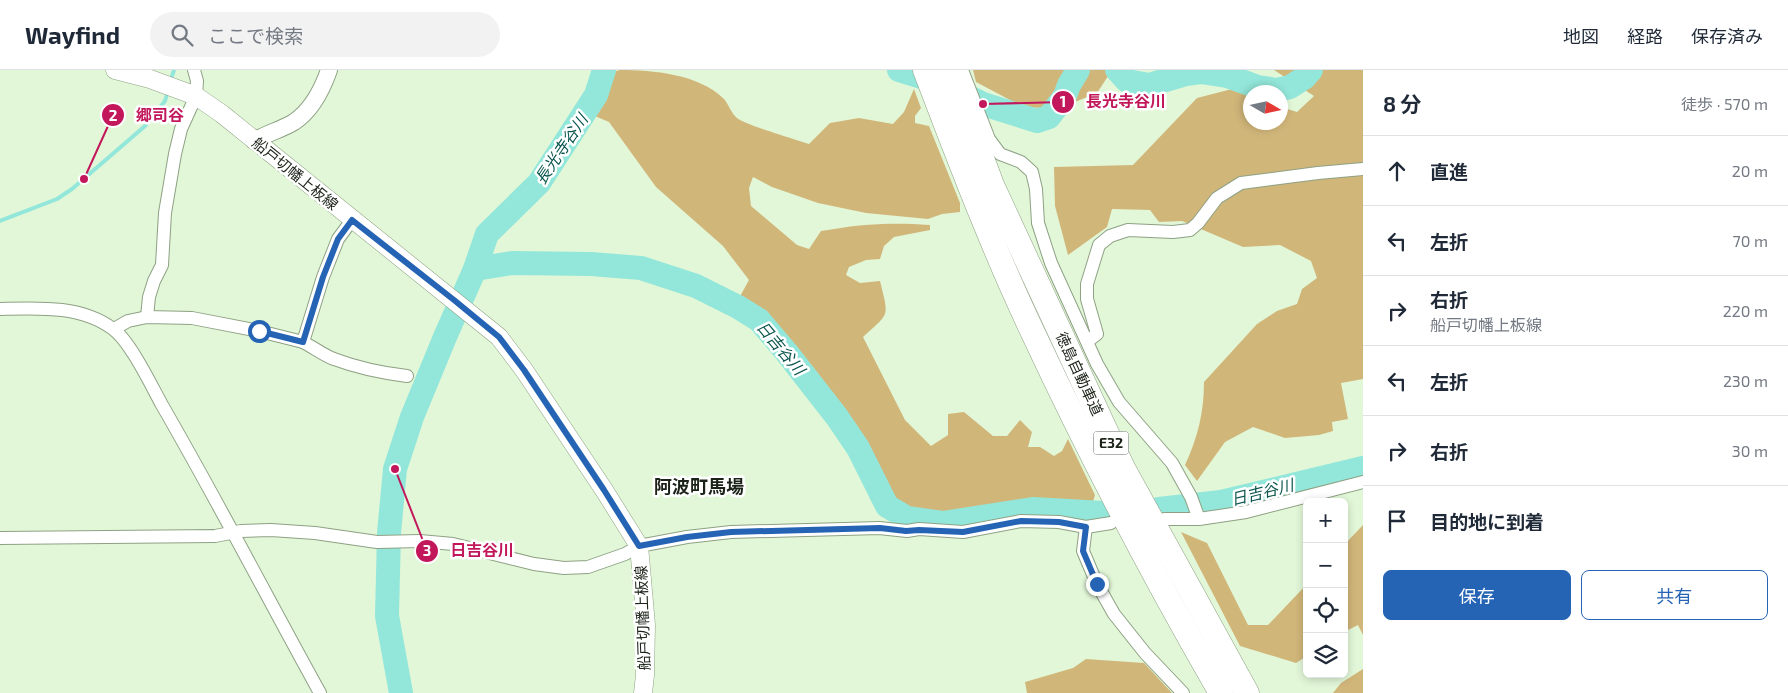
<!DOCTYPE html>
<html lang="ja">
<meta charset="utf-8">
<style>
body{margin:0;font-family:"Exo 2","Noto Sans JP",sans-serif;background:#f2f2f3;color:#1f2937}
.controls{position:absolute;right:15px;bottom:15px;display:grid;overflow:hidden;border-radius:8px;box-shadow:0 2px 8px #0003}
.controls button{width:45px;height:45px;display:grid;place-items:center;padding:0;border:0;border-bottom:1px solid #e0e1e3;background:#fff;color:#1f2937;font:25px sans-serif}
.compass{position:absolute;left:1243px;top:15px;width:45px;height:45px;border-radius:50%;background:#fff;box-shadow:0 2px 8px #0003;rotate:99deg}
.stop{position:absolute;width:15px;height:15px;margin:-11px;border:4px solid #2564b5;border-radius:50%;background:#fff}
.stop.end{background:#2564b5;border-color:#fff;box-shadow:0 1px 5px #0008}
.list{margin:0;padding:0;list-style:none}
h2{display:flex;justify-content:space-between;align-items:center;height:65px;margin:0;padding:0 20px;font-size:21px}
h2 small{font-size:16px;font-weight:400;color:#747a83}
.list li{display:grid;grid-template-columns:32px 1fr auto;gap:15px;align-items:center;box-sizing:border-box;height:70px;padding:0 20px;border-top:1px solid #e0e1e3}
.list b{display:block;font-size:19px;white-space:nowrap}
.list p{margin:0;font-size:16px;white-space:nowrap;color:#747a83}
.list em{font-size:16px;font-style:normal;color:#747a83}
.actions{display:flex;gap:10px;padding:15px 20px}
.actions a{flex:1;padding:11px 0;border:1px solid #2564b5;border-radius:8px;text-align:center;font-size:18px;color:#2564b5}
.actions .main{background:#2564b5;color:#fff}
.icon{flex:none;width:28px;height:28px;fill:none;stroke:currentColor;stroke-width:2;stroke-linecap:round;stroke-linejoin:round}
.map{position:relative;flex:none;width:1363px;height:623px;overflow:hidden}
header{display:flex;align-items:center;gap:30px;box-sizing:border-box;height:70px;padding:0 25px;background:#fff;border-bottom:1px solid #e0e1e3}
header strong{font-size:24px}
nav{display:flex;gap:28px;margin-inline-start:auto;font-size:18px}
.search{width:350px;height:45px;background:#f2f2f3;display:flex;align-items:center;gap:12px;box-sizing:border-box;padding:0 18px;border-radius:28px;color:#747a83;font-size:19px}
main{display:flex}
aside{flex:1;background:#fff}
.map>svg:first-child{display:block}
.forest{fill:#d1b67a}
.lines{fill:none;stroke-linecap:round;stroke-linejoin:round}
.stream{stroke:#93e7da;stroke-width:4}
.river{stroke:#93e7da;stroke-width:24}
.minor-casing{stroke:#8ea184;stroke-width:14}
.tertiary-casing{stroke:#8ea184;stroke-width:18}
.secondary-casing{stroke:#8ea184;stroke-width:19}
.motorway-casing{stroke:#8ea184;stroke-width:25}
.minor{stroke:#fff;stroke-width:12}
.tertiary{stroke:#fff;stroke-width:16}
.secondary{stroke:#fff;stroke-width:18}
.motorway{stroke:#fff;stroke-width:24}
.route{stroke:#2564b5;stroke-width:6}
.labels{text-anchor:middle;stroke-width:5;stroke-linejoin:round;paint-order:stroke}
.shield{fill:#fff;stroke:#5f655d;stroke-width:1}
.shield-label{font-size:14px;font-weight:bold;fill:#1b2318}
.street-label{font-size:15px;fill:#1b2318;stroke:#fff}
.water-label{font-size:16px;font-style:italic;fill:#0b564e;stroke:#fff}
.quarter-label{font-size:18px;font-weight:bold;fill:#1b2318;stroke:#fff}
.leader{fill:none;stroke:#c2185b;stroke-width:2}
.callout-dot{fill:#c2185b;stroke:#fff;stroke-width:2}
.mark-label{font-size:15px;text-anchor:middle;font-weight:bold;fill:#fff}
.callout-label{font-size:16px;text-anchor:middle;font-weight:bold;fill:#c2185b;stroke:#fff;stroke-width:5;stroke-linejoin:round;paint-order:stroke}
</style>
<header>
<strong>Wayfind</strong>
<div class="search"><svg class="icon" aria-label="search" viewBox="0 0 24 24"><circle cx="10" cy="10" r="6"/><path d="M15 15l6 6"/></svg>ここで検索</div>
<nav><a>地図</a><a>経路</a><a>保存済み</a></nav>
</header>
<main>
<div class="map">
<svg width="1363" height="623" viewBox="0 0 1363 623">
<rect width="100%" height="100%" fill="#e2f7d8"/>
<g class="forest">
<path d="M 620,0 C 653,0 699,4 724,29 C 729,35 731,43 737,48 C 743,54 797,70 809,74 L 830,53 L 859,48 L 893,54 L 904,42 L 914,19 L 921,38 L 915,46 L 915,53 L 929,56 L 960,133 L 960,142 L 942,144 L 928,149 L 866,143 L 818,133 L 772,117 L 753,107 L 749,118 L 751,136 L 797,175 L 809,179 L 821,161 C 860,154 891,152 930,155 L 930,160 L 894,167 L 884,176 L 880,189 L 866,190 L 849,197 L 846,205 L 860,213 L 880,211 C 889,248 890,242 863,267 L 905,350 L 931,376 L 948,365 L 948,344 L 964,342 L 993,366 L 1007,366 L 1020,350 L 1032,362 L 1028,377 L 1040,377 L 1054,386 L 1062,381 L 1068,369 L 1095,425 L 1091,438 L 1031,435 L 1024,429 L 1023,436 L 942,448 L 911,446 L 892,433 L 864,378 L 836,335 L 764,247 L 738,230 L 749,210 L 723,176 L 656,117 L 609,52 L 595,46 L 616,1 Z"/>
<path d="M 973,0 L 1112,0 L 1097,23 L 1070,34 L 1043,38 L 1023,37 L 976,12 Z"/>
<path d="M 1274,0 L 1363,0 L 1363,309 L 1341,313 L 1348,349 L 1332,352 L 1333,361 L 1319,365 L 1285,368 L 1253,357 L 1225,372 L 1197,411 L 1185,395 C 1198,367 1204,342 1204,312 L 1257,254 L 1277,241 L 1297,234 L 1302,219 L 1317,208 L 1311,191 L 1280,175 L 1243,177 L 1182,151 L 1159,152 L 1150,140 L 1112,139 L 1107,157 L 1068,185 L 1055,136 L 1054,97 L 1133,95 L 1197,28 L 1232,19 L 1250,27 L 1250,52 L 1280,52 L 1281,37 L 1297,42 L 1314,26 Z"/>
<path d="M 1363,455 L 1363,565 L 1358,555 L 1344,562 L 1344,475 Z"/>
<path d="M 1181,462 L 1207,473 L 1248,555 L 1268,555 L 1307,514 L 1307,586 L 1296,593 L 1240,576 Z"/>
<path d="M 1086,589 L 1144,593 L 1172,623 L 1027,623 L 1025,612 L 1073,598 Z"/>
<path d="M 1363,599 L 1363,623 L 1333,623 L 1341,613 Z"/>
</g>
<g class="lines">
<g class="stream">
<path d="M 170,12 L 174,0"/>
<path d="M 0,151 L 57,129 L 72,119 L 145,56 L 165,31 L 168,21"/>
</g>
<g class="river">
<path d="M 899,0 L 941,13 L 983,34 L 1037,51 L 1049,47 L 1065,26 L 1069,15 L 1078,0"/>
<path d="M 1117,0 L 1127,11 L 1149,15 L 1186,4 L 1201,2 L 1227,6 L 1258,17 L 1277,20 L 1290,17 L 1304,8 L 1311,0"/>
<path d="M 475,199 L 512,193 L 591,194 L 641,198 L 696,216 L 738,237 L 759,250 L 787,283 L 837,347 L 858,378 L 887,436 L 907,448 L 943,453 L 1033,439 L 1104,443"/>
<path d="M 1159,439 L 1221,432 L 1363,398"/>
<path d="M 401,623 L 387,546 L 389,463 L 395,399 L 412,347 L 445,267 L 475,199 L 487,164 L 539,113 L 596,25 L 604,0"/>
</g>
<defs>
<g id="minor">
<path d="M 962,0 L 989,69 L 1000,84 L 1021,92 L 1032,102 L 1036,119 L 1038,153 L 1051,193 L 1097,294 L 1119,332 L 1172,393 L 1191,427 L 1199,449"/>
<path d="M 352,150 L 338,169 L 323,207 L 303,272 C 313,277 325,286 334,289 C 358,298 382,303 407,306"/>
<path d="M 0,239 C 37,238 81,235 113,259 C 130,271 151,315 162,335 C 217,430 267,527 320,623"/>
<path d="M 147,247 L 149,227 L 154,211 L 162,195 L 165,143 L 175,84 L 181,59 L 196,26 L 197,11 L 194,0"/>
<path d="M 114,259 L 128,251 L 147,247 L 192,248 L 259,261 L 303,272"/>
<path d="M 1088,271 L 1097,264 L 1087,229 L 1087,214 L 1099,175 L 1110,166 L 1128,160 L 1173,162 L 1190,160 L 1198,153 L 1217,128 L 1241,113 L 1318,103 L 1363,99"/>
<path d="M 1164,449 L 1199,449 L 1246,442 L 1363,412"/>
<path d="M 1086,457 L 1083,481 L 1097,514 L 1114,544 L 1145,583 L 1183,623"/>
<path d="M 0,468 L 215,466 L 241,461 L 271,460 L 315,463 L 377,472 L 420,471 L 453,474 L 534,494 L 564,498 L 588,497 L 625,484 L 639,476 L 687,467 L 731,462 L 879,458 L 907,461 L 919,459 L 963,462 L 1021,451 L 1059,452 L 1086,457 L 1111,453"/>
</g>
<path id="tertiary" d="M 254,71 C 267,63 281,60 294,52 C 312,40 322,20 329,0"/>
<path id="secondary" d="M 115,0 L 150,9 L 196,26 L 222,44 L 499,267 L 524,300 L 604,420 L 639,476 L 646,555 L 645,605 L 643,623"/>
<g id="motorway">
<path d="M 925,0 C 959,89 993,179 1034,265 C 1091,387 1154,507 1221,623"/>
<path d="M 949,0 L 992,115 L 1123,398 L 1247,623"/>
</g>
</defs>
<use href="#minor" class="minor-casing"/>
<use href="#tertiary" class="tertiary-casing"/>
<use href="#secondary" class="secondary-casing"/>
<use href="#motorway" class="motorway-casing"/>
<use href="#minor" class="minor"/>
<use href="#tertiary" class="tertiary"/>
<use href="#secondary" class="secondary"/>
<use href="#motorway" class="motorway"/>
</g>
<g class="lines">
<path class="route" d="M 259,261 L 303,272 L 323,207 L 338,169 L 352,150 L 454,230 L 499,267 L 524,300 L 604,420 L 639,476 L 687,467 L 731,462 L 880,458 L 906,461 L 919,460 L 963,462 L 1021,451 L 1059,452 L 1086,457 L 1083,481 L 1097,514"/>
</g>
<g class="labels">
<rect class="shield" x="1093.5" y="361.5" width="35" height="23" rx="4"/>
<g class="shield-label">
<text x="1111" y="378">E32</text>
</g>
<g class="street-label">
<text transform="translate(295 104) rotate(39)" y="5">船戸切幡上板線</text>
<text transform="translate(1079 304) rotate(65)" y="5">徳島自動車道</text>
<text transform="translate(643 548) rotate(-92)" y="5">船戸切幡上板線</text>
</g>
<g class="water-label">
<text transform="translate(561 79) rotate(-56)" y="6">長光寺谷川</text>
<text transform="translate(781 278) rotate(50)" y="6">日吉谷川</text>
<text transform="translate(1262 422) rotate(-14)" y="6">日吉谷川</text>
</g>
<g class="quarter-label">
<text x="699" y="423">阿波町馬場</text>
</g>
</g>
<path class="leader" d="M983 34L1063 32M84 109L113 45M395 399L427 481"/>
<g class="callout-dot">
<circle cx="983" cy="34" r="5"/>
<circle cx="84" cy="109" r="5"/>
<circle cx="395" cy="399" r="5"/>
<circle cx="1063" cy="32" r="12"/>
<circle cx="113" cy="45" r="12"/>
<circle cx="427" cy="481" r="12"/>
</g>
<g class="mark-label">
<text x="1063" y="37">1</text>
<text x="113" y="51">2</text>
<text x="427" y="486">3</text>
</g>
<g class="callout-label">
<text x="1126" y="37">長光寺谷川</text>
<text x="160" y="51">郷司谷</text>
<text x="482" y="486">日吉谷川</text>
</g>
</svg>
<div class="controls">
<button>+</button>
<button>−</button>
<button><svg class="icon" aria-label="locate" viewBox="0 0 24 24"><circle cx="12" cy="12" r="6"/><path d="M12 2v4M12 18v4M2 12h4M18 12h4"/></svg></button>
<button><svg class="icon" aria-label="layers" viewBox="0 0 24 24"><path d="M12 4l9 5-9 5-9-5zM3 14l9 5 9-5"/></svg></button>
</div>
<svg class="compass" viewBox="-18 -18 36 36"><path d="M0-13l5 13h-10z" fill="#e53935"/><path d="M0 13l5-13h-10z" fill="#747a83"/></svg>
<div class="stop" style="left:259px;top:261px"></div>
<div class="stop end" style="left:1097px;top:514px"></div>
</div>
<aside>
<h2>8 分<small>徒歩 · 570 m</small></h2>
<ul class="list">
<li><svg class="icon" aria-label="ahead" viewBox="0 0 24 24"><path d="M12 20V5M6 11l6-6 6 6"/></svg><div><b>直進</b></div><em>20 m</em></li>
<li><svg class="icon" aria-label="left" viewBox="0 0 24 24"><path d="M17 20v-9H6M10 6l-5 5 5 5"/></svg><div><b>左折</b></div><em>70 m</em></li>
<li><svg class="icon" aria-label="right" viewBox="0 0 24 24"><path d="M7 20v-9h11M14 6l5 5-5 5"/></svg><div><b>右折</b><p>船戸切幡上板線</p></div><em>220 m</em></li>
<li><svg class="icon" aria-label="left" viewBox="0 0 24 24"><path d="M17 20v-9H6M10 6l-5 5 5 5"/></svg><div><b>左折</b></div><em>230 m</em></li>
<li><svg class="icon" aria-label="right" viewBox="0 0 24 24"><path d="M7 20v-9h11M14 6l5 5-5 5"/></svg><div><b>右折</b></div><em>30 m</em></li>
<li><svg class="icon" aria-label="arrive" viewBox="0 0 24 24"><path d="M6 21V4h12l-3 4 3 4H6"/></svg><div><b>目的地に到着</b></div></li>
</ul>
<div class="actions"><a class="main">保存</a><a>共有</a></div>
</aside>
</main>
